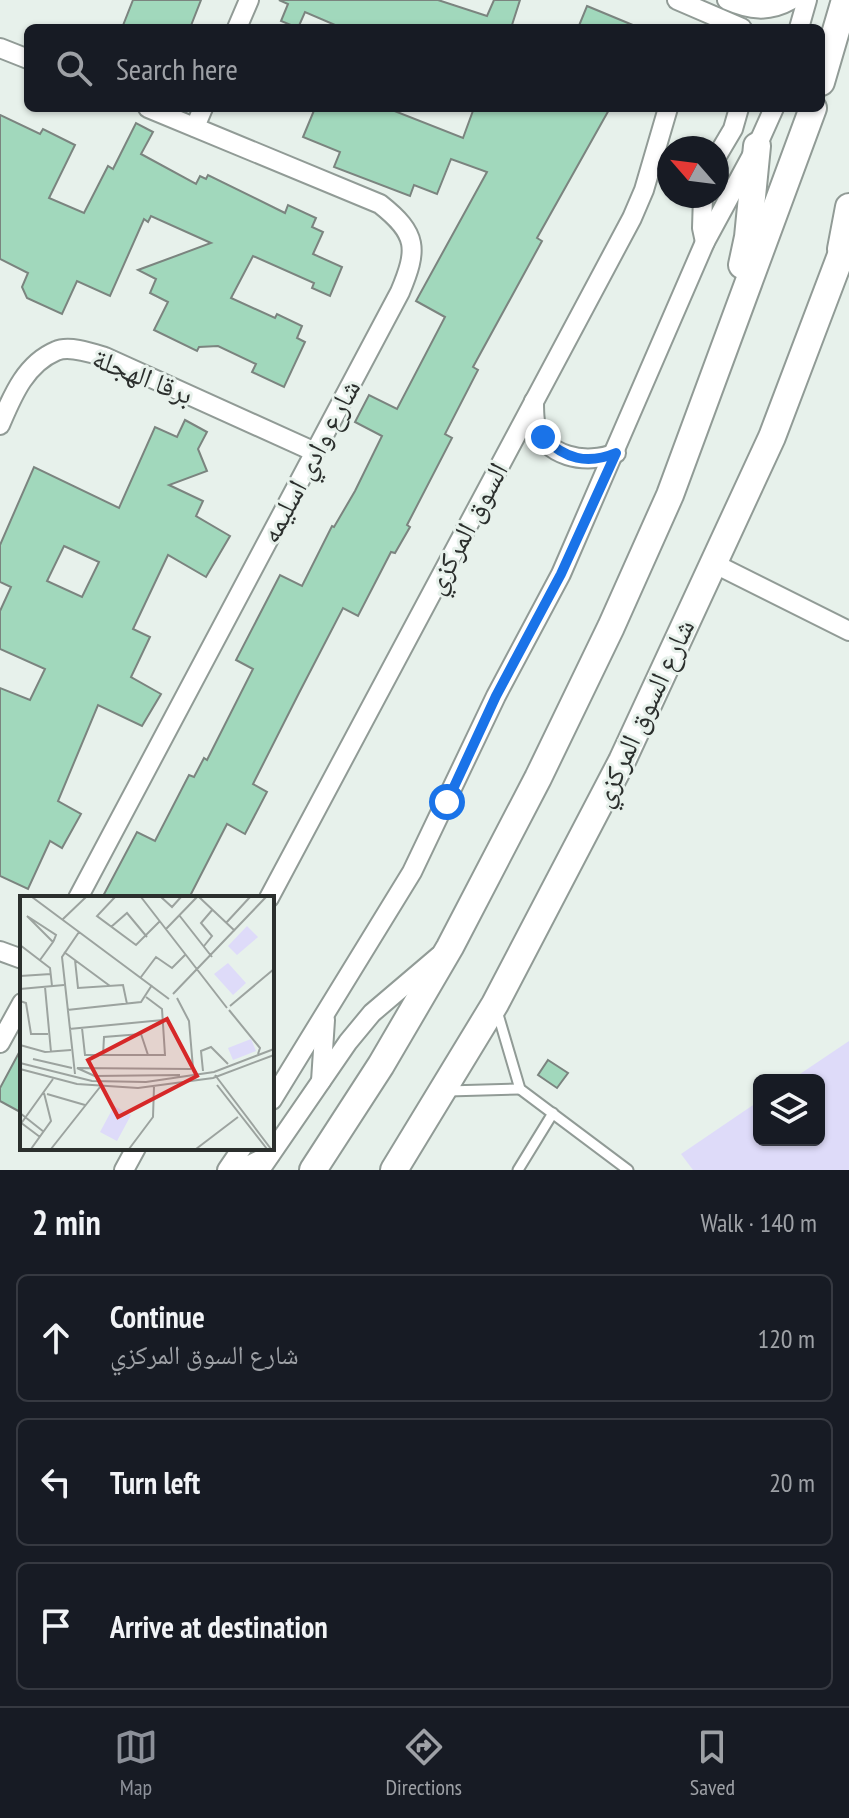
<!DOCTYPE html>
<meta charset="utf-8">
<style>
body{margin:0;font-family:"PT Sans Narrow","Noto Naskh Arabic",sans-serif;background:#242831;color:#f1f3f6}
.controls{position:absolute;right:24px;bottom:24px;display:grid;overflow:hidden;border-radius:12px;box-shadow:0 2px 6px #0004}
.controls button{width:72px;height:72px;display:grid;place-items:center;padding:0;border:0;border-bottom:2px solid #363941;background:#171b24;color:#f1f3f6;font:40px sans-serif}
.compass{position:absolute;left:657px;top:136px;width:72px;height:72px;border-radius:50%;background:#171b24;box-shadow:0 2px 6px #0004;rotate:298deg}
.stop{position:absolute;width:24px;height:24px;margin:-18px;border:6px solid #1a73e8;border-radius:50%;background:#fff}
.stop.end{background:#1a73e8;border-color:#fff;box-shadow:0 2px 8px #0008}
.list{margin:0;padding:0;list-style:none}
h2{display:flex;justify-content:space-between;align-items:center;height:104px;margin:0;padding:0 32px;font-size:34px}
h2 small{font-size:26px;font-weight:400;color:#9ea1a6}
.list li{display:grid;grid-template-columns:52px 1fr auto;gap:24px;align-items:center;box-sizing:border-box;height:128px;margin:0 16px 16px;padding:0 16px;border:2px solid #363941;border-radius:12px}
.list b{display:block;font-size:30px;white-space:nowrap}
.list p{margin:0;font-size:26px;white-space:nowrap;color:#9ea1a6}
.list em{font-size:26px;font-style:normal;color:#9ea1a6}
.icon{flex:none;width:44px;height:44px;fill:none;stroke:currentColor;stroke-width:2;stroke-linecap:round;stroke-linejoin:round}
.map{position:relative;flex:none;width:849px;height:1170px;overflow:hidden}
.search{position:absolute;background:#171b24;box-shadow:0 2px 6px #0004;left:24px;right:24px;top:24px;height:88px;display:flex;align-items:center;gap:20px;box-sizing:border-box;padding:0 28px;border-radius:12px;color:#9ea1a6;font-size:30px}
.sheet{height:536px;background:#171b24}
nav{display:flex;justify-content:space-around;align-items:center;box-sizing:border-box;height:112px;border-top:2px solid #363941;background:#171b24;font-size:22px;color:#9ea1a6}
nav a{display:grid;justify-items:center;gap:4px}
nav .on{color:#8c9099}
.map>svg:first-child{display:block}
.green{fill:#dedbf9}
.building{fill:#a1d8bc;stroke:#7b847f;stroke-width:2;fill-rule:evenodd}
.lines{fill:none;stroke-linecap:round;stroke-linejoin:round}
.lane-casing{stroke:#919b96;stroke-width:13}
.street-casing{stroke:#919b96;stroke-width:22}
.secondary-casing{stroke:#919b96;stroke-width:30}
.lane{stroke:#fff;stroke-width:9}
.street{stroke:#fff;stroke-width:18}
.secondary{stroke:#fff;stroke-width:26}
.route{stroke:#1a73e8;stroke-width:10}
.labels{text-anchor:middle;stroke-width:6;stroke-linejoin:round;paint-order:stroke}
.street-label{font-size:28px;fill:#2b2f2d;stroke:#e7f1eb}
.inset-road{fill:none;stroke:#9ca39f;stroke-width:2}
.view{fill:#d62828;fill-opacity:0.15;stroke:#d62828;stroke-width:4}
.inset-edge{fill:none;stroke:#2b2f2d;stroke-width:4}
</style>
<div class="map">
<svg width="849" height="1170" viewBox="0 0 849 1170">
<rect width="100%" height="100%" fill="#e7f1eb"/>
<path class="green" d="M 849,1041 L 849,1170 L 693,1170 L 681,1154 L 759,1101 L 759,1140 L 819,1140 L 819,1080 L 791,1080 Z"/>
<g class="building">
<path d="M 133,0 L 201,0 L 190,28 L 122,28 Z"/>
<path d="M 279,0 L 438,0 L 487,16 L 494,0 L 520,0 L 511,28 L 342,28 L 305,12 L 298,28 L 281,21 L 288,4 Z"/>
<path d="M 587,6 L 640,28 L 578,28 Z"/>
<path d="M 315,108 L 387,108 L 463,138 L 474,108 L 610,108 L 537,238 L 542,241 L 473,367 L 478,370 L 445,434 L 452,438 L 407,525 L 410,527 L 395,553 L 391,552 L 358,616 L 343,608 L 299,693 L 253,784 L 267,792 L 245,834 L 227,824 L 189,898 L 102,898 L 137,832 L 155,841 L 189,775 L 194,777 L 204,758 L 207,760 L 253,669 L 236,660 L 280,575 L 302,586 L 332,526 L 334,527 L 355,491 L 382,436 L 355,422 L 369,395 L 397,409 L 445,317 L 416,301 L 487,172 L 451,159 L 437,194 L 414,185 L 410,196 L 334,167 L 340,152 L 303,137 Z"/>
<path d="M 0,115 L 40,134 L 43,129 L 75,145 L 49,198 L 84,213 L 108,166 L 113,169 L 136,123 L 153,132 L 141,154 L 196,184 L 200,176 L 206,179 L 208,175 L 285,213 L 288,205 L 316,218 L 312,227 L 323,232 L 313,254 L 342,267 L 330,296 L 312,288 L 314,283 L 253,256 L 231,298 L 275,318 L 277,314 L 302,326 L 297,338 L 305,342 L 284,387 L 252,372 L 256,364 L 218,346 L 199,347 L 197,351 L 154,330 L 168,302 L 150,293 L 156,279 L 138,270 L 211,243 L 151,216 L 148,222 L 144,219 L 110,296 L 77,281 L 62,314 L 27,298 L 22,287 L 28,273 L 0,259 Z"/>
<path d="M 185,420 L 207,432 L 198,449 L 207,471 L 169,485 L 203,501 L 196,516 L 230,536 L 206,577 L 168,555 L 133,629 L 150,637 L 131,677 L 161,694 L 142,726 L 98,705 L 58,801 L 81,814 L 62,848 L 50,841 L 28,889 L 0,876 L 0,688 L 30,700 L 45,669 L 0,649 L 0,611 L 11,587 L 0,582 L 0,545 L 34,467 L 119,508 L 155,427 L 177,437 ZM 64,546 L 99,562 L 82,597 L 47,581 Z"/>
<path d="M 22,1047 L 22,1113 L 0,1101 L 0,1088 Z"/>
<path d="M 548,1060 L 568,1073 L 557,1088 L 538,1075 Z"/>
</g>
<g class="lines">
<defs>
<g id="lane">
<path d="M 497,1011 L 520,1089 L 628,1170"/>
<path d="M 448,1091 L 520,1089"/>
<path d="M 518,1170 L 553,1113"/>
</g>
<g id="street">
<path d="M 677,0 L 742,28"/>
<path d="M 727,0 C 750,10 768,13 791,0"/>
<path d="M 237,28 L 249,0"/>
<path d="M 799,28 L 807,0"/>
<path d="M 0,48 L 28,59"/>
<path d="M 195,127 L 203,108"/>
<path d="M 717,156 L 733,129 L 739,108"/>
<path d="M 703,196 L 702,228 L 705,242"/>
<path d="M 534,401 C 534,407 534,415 535,421 C 543,458 587,465 616,453"/>
<path d="M 0,425 C 12,397 25,364 56,351 C 69,345 92,353 105,357 L 315,452"/>
<path d="M 713,563 L 849,631"/>
<path d="M 78,898 L 400,292 C 418,249 418,234 380,204 L 148,108"/>
<path d="M 269,898 L 632,218 L 644,190 L 668,108"/>
<path d="M 0,951 L 22,959"/>
<path d="M 0,1043 L 22,1003"/>
<path d="M 321,1081 L 325,1020"/>
<path d="M 272,1100 L 412,872 L 496,696 L 561,574 L 705,242 L 757,146 L 774,108"/>
<path d="M 124,1170 L 136,1148"/>
<path d="M 227,1170 L 242,1148"/>
<path d="M 239,1170 L 270,1155"/>
<path d="M 260,1170 L 348,1042 L 372,1013 L 439,956"/>
</g>
<g id="secondary">
<path d="M 821,82 L 845,0"/>
<path d="M 841,249 L 849,207"/>
<path d="M 742,265 L 748,237 L 757,146"/>
<path d="M 313,1170 L 381,1065 L 450,947 L 538,778 L 611,627 L 670,495 L 813,108"/>
<path d="M 394,1170 L 495,1004 L 622,761 L 772,437 L 849,234"/>
</g>
</defs>
<use href="#lane" class="lane-casing"/>
<use href="#street" class="street-casing"/>
<use href="#secondary" class="secondary-casing"/>
<use href="#lane" class="lane"/>
<use href="#street" class="street"/>
<use href="#secondary" class="secondary"/>
</g>
<g class="lines">
<path class="route" d="M 447,802 L 496,696 L 561,574 L 616,453 C 587,465 565,459 543,437"/>
</g>
<g class="labels">
<g class="street-label">
<text transform="translate(143 376) rotate(22)" y="10">برقا الهجلة</text>
<text transform="translate(310 461) rotate(-62)" y="10">شارع وادي اسليمه</text>
<text transform="translate(466 528) rotate(-62)" y="10">السوق المركزي</text>
<text transform="translate(643 713) rotate(-65)" y="10">شارع السوق المركزي</text>
</g>
</g>
<g transform="translate(20 896)">
<rect width="254" height="254" fill="#e7f1eb"/>
<path d="M 227,30 L 238,41 L 217,59 L 208,50 ZM 208,67 L 226,87 L 213,99 L 194,78 ZM 231,143 L 236,155 L 213,164 L 208,152 ZM 94,210 L 111,219 L 97,245 L 80,236 Z" fill="#dedbf9"/>
<path class="inset-road" d="M 12,1 L 149,103M 95,1 L 77,20 L 116,49 L 140,25M 121,1 L 207,112M 141,1 L 152,11 L 161,1M 179,1 L 215,35M 159,19 L 192,61M 43,23 L 66,1M 206,27 L 230,1M 91,31 L 107,17 L 127,41M 146,33 L 177,1M 0,49 L 30,72 L 32,90M 184,50 L 192,40 L 181,27 L 193,13M 44,56 L 90,90M 20,64 L 33,46 L 34,44 L 36,39 L 7,20 L 33,46M 55,64 L 58,92 L 103,89 L 107,108M 0,80 L 31,78M 121,81 L 136,61 L 152,72 L 165,59M 25,91 L 31,156M 0,93 L 44,89M 153,98 L 246,1M 157,102 L 169,125 L 173,172M 0,105 L 6,107 L 11,138 L 28,138M 210,110 L 254,73M 47,114 L 121,106 L 132,89M 209,114 L 240,152 L 238,158M 62,132 L 65,159 L 145,159 L 142,113 L 126,101M 49,133 L 143,124M 0,149 L 25,156 L 51,154M 83,160 L 84,141 L 121,138 L 128,159M 13,163 L 52,172M 0,167 L 72,185 L 126,186 L 194,176 L 254,153M 0,173 L 57,188 L 118,192 L 193,182 L 254,159M 183,175 L 181,155 L 191,151 L 208,168M 55,178 L 42,61 L 59,36M 195,179 L 251,253M 75,180 L 160,179M 77,181 L 57,172 L 171,173M 197,189 L 247,253M 27,198 L 65,209M 0,217 L 24,236M 0,226 L 20,241M 0,229 L 33,183M 11,253 L 31,225 L 24,197M 31,253 L 80,191M 109,253 L 133,221 L 134,191M 176,253 L 218,221"/>
<path class="view" d="M 147,123 L 177,180 L 98,221 L 68,164 Z"/>
<rect width="254" height="254" class="inset-edge"/>
</g>
</svg>
<div class="controls">
<button><svg class="icon" aria-label="layers" viewBox="0 0 24 24"><path d="M12 4l9 5-9 5-9-5zM3 14l9 5 9-5"/></svg></button>
</div>
<svg class="compass" viewBox="-18 -18 36 36"><path d="M0-13l5 13h-10z" fill="#e53935"/><path d="M0 13l5-13h-10z" fill="#9ea1a6"/></svg>
<div class="stop" style="left:447px;top:802px"></div>
<div class="stop end" style="left:543px;top:437px"></div>
<div class="search"><svg class="icon" aria-label="search" viewBox="0 0 24 24"><circle cx="10" cy="10" r="6"/><path d="M15 15l6 6"/></svg>Search here</div>
</div>
<section class="sheet">
<h2>2 min<small>Walk · 140 m</small></h2>
<ul class="list">
<li><svg class="icon" aria-label="ahead" viewBox="0 0 24 24"><path d="M12 20V5M6 11l6-6 6 6"/></svg><div><b>Continue</b><p>شارع السوق المركزي</p></div><em>120 m</em></li>
<li><svg class="icon" aria-label="left" viewBox="0 0 24 24"><path d="M17 20v-9H6M10 6l-5 5 5 5"/></svg><div><b>Turn left</b></div><em>20 m</em></li>
<li><svg class="icon" aria-label="arrive" viewBox="0 0 24 24"><path d="M6 21V4h12l-3 4 3 4H6"/></svg><div><b>Arrive at destination</b></div></li>
</ul>
</section>
<nav>
<a class="on"><svg class="icon" aria-label="map" viewBox="0 0 24 24"><path d="M3 6l6-2 6 2 6-2v14l-6 2-6-2-6 2zM9 4v14M15 6v14"/></svg>Map</a>
<a><svg class="icon" aria-label="directions" viewBox="0 0 24 24"><path d="M12 3l9 9-9 9-9-9zM9 14v-3h6M13 9l2 2-2 2"/></svg>Directions</a>
<a><svg class="icon" aria-label="saved" viewBox="0 0 24 24"><path d="M7 4h10v16l-5-4-5 4z"/></svg>Saved</a>
</nav>
